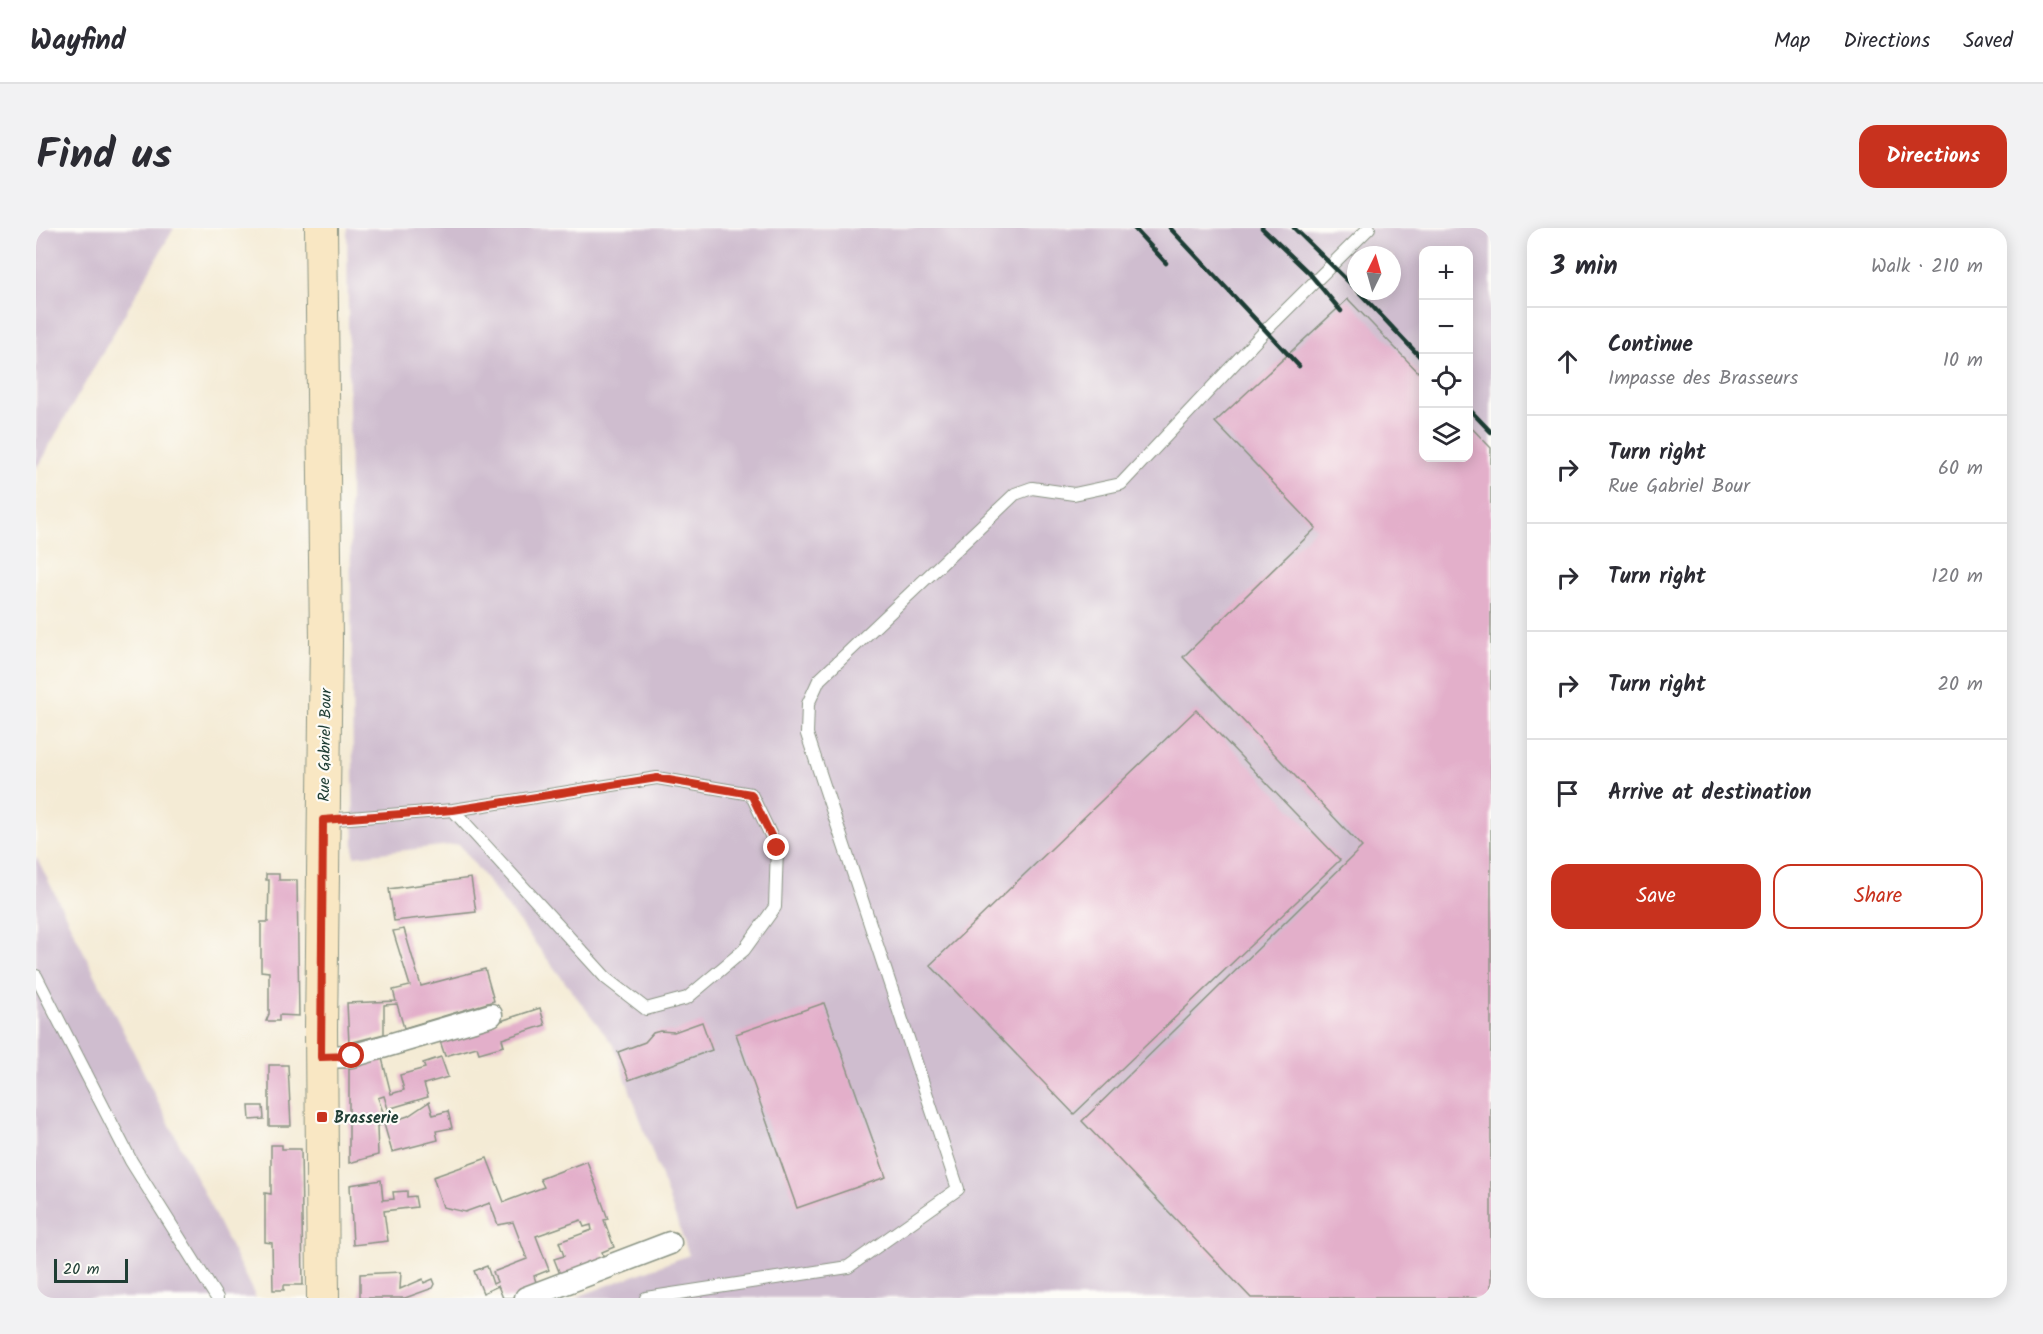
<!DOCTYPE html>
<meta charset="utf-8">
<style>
body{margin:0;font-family:Kalam,sans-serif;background:#f2f2f3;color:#2b2b33}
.controls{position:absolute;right:18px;top:18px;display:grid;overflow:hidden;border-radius:12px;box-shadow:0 3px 15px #0003}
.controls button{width:54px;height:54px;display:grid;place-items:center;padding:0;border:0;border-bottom:2px solid #e1e1e2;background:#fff;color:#2b2b33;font:30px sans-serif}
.compass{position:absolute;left:1311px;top:18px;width:54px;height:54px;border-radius:50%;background:#fff;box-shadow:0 3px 15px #0003;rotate:5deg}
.scale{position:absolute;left:18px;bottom:15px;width:74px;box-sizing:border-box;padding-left:6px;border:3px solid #1f3d34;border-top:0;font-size:16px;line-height:21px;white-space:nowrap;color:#1f3d34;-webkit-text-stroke:4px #fdfcf7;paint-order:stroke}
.stop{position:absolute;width:18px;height:18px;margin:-14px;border:4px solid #c8321e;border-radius:50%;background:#fff}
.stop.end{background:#c8321e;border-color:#fff;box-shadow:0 2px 6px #0008}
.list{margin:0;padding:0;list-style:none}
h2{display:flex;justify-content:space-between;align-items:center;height:78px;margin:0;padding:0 24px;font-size:26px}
h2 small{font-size:20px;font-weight:400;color:#7c7c81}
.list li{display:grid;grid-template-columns:39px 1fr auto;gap:18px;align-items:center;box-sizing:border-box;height:108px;padding:0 24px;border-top:2px solid #e1e1e2}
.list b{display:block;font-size:22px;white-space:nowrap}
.list p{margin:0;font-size:20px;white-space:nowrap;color:#7c7c81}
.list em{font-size:20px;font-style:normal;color:#7c7c81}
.actions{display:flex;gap:12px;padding:18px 24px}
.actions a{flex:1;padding:14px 0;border:2px solid #c8321e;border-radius:18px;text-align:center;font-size:21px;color:#c8321e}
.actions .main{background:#c8321e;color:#fff}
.icon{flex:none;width:33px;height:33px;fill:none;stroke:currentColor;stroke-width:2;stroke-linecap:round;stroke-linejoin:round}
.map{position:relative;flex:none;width:1455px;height:1070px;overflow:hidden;border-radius:18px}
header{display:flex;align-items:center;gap:36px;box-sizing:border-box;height:84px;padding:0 30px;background:#fff;border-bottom:2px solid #e1e1e2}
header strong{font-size:28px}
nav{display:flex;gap:33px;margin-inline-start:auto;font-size:21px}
.intro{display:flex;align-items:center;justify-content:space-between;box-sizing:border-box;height:144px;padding:0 36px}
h1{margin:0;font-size:42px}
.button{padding:15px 27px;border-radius:18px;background:#c8321e;color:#fff;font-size:21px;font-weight:700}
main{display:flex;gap:36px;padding:0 36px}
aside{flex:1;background:#fff;border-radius:18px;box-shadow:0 3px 15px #0003}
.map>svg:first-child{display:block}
.industrial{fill:#cfbdcf;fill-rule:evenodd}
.building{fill:#e3afca}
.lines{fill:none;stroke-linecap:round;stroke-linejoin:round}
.lane-casing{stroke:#8a9484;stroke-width:14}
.street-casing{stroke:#8a9484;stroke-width:25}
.secondary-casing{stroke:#8a9484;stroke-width:34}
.lane{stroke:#fff;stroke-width:12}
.street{stroke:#fff;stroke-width:22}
.secondary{stroke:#f9e7c3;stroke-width:32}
.rail{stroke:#1f3d34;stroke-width:4.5}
.route{stroke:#c8321e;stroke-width:8}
.poi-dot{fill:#c8321e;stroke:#fdfcf7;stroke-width:2}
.labels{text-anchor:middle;stroke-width:4.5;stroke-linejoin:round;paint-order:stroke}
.street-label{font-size:16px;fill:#1f3d34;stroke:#fdfcf7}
.poi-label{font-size:16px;font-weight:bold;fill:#1f3d34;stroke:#fdfcf7;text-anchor:start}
</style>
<header>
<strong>Wayfind</strong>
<nav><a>Map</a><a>Directions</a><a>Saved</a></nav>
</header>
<div class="intro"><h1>Find us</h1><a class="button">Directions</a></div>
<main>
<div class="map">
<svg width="1455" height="1070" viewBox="0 0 1455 1070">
<rect width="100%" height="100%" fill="#fdfcf7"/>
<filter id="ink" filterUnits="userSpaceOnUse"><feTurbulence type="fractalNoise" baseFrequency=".0167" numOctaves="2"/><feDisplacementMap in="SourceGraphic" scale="12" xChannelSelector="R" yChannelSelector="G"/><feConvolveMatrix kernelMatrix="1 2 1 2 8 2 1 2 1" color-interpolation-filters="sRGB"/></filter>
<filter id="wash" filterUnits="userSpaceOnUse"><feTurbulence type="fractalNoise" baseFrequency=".008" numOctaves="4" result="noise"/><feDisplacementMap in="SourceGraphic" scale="24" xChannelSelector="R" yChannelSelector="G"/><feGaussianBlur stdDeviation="1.35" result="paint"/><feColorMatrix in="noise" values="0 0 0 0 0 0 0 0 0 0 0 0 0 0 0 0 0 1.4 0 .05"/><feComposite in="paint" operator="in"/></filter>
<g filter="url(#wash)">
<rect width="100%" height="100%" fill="#f4ebd5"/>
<g class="industrial">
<path d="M 0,0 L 138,0 L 0,241 Z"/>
<path d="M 311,0 L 1455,0 L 1455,1070 L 538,1070 L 653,1027 L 578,818 L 423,616 L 318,628 ZM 1388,22 L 1432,22 L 1432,230 L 1388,230 ZM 1320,27 L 1356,27 L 1356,63 L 1320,63 Z"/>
<path d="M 0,629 L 1,630 L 220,1070 L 0,1070 Z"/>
</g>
<g id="blocks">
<g class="building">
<path d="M 1312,71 L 1388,150 L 1388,230 L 1432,230 L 1432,196 L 1455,220 L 1455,1070 L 1215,1070 L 1046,893 L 1326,619 L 1147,429 L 1280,300 L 1179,194 Z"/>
<path d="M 1160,482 L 1304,632 L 1038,886 L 894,737 Z"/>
<path d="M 230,646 L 243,646 L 243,652 L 261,652 L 263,788 L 243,787 L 243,793 L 230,793 L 233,786 L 233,744 L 225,743 L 225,694 L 232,694 L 233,652 L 230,652 Z"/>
<path d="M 435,650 L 440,684 L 358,693 L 353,661 Z"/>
<path d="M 368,701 L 385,758 L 449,741 L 458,773 L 368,800 L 361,776 L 348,777 L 348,806 L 313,815 L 311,775 L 360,773 L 357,762 L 374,758 L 357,703 Z"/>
<path d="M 788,775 L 850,949 L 761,980 L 700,806 Z"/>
<path d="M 504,780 L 509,797 L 466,811 L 468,818 L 443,825 L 441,819 L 409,828 L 404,813 Z"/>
<path d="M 666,794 L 676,822 L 593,852 L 582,824 L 609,814 L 617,805 L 624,803 L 638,804 Z"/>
<path d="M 405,829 L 412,849 L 388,856 L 392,869 L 352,881 L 348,868 L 342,870 L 351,895 L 372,888 L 393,874 L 397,887 L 412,883 L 416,900 L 400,903 L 402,912 L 356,924 L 348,896 L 341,898 L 342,927 L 313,935 L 313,840 L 346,830 L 355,866 L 368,862 L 364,847 L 389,840 L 387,835 Z"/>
<path d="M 233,837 L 252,837 L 255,898 L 233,898 Z"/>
<path d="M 213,878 L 227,878 L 228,891 L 214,892 Z"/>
<path d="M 235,917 L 246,917 L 246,921 L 265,921 L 267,1057 L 248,1057 L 248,1062 L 237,1062 L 236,1015 L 229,1014 L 229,965 L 235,966 Z"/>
<path d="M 451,930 L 468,974 L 508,959 L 504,951 L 551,933 L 572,991 L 568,992 L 578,1019 L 566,1024 L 569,1034 L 526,1051 L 518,1031 L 528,1028 L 523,1014 L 556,1002 L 555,997 L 548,999 L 545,992 L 500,1008 L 513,1042 L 498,1048 L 502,1060 L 477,1070 L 467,1070 L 462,1058 L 447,1065 L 438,1043 L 451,1038 L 457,1056 L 461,1054 L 457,1044 L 491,1031 L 477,994 L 462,997 L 454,975 L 429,984 L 407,979 L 397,949 Z"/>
<path d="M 345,952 L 347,972 L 358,971 L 357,964 L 371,963 L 371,969 L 379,968 L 381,979 L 348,983 L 352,1013 L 317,1017 L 314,957 Z"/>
<path d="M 365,1044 L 364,1061 L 387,1051 L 388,1055 L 397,1051 L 399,1056 L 397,1060 L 369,1070 L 324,1070 L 324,1046 Z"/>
</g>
</g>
</g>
<g filter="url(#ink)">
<use href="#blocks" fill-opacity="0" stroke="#8a9484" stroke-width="1.5"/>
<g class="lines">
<defs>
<g id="lane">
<path d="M 288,592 L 417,582 L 621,550 L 715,566 L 741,620 L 739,679 L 708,722 L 651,770 L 610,781 L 570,750 L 417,582"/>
<path d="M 0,748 L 95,933 L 181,1070"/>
<path d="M 610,1070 L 812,1039 L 922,961 L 771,506 L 772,476 L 783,452 L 979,266 L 996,260 L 1038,266 L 1085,256 L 1230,102 L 1333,0"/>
</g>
<g id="street">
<path d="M 285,829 L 316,828 L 455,787"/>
<path d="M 490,1070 L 634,1015"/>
</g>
<path id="secondary" d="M 285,0 L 290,413 L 285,801 L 287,1070"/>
</defs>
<use href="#lane" class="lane-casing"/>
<use href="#street" class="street-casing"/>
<use href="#secondary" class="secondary-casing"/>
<use href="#lane" class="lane"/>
<use href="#street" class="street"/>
<use href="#secondary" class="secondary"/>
<g class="rail">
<path d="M 1098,0 L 1130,35"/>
<path d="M 1134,0 L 1263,138"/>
<path d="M 1226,0 L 1274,46 L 1305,83"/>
<path d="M 1258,0 L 1320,61"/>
<path d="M 1322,63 L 1388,133"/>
<path d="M 1432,180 L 1455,204"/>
</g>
</g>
</g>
<g class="lines" filter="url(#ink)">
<path class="route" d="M 316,828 L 285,829 L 287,592 L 417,582 L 621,550 L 715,566 L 741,620"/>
</g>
<rect class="poi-dot" x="280" y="883" width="12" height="12" rx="3"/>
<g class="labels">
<g class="street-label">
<text transform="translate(288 517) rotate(-89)" y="6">Rue Gabriel Bour</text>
</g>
<g class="poi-label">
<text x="298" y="895">Brasserie</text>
</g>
</g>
</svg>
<div class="controls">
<button>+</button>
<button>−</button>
<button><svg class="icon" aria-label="locate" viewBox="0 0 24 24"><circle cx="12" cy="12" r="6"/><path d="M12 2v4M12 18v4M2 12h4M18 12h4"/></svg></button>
<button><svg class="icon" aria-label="layers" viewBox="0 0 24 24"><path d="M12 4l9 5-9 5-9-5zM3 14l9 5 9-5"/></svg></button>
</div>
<svg class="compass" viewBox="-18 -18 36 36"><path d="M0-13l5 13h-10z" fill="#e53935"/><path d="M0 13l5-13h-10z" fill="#7c7c81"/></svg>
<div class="scale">20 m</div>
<div class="stop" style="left:316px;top:828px"></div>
<div class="stop end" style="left:741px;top:620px"></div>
</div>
<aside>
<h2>3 min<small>Walk · 210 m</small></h2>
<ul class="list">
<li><svg class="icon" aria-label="ahead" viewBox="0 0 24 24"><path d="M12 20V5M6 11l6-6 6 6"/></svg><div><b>Continue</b><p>Impasse des Brasseurs</p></div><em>10 m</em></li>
<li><svg class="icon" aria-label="right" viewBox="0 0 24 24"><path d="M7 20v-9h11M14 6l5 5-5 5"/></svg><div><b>Turn right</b><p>Rue Gabriel Bour</p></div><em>60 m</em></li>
<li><svg class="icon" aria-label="right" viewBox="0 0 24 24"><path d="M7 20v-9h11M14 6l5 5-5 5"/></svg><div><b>Turn right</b></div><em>120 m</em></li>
<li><svg class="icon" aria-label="right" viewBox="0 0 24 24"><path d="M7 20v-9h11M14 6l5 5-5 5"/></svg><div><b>Turn right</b></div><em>20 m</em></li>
<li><svg class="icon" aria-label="arrive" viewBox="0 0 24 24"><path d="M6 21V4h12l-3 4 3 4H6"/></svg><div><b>Arrive at destination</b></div></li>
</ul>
<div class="actions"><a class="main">Save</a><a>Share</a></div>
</aside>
</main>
